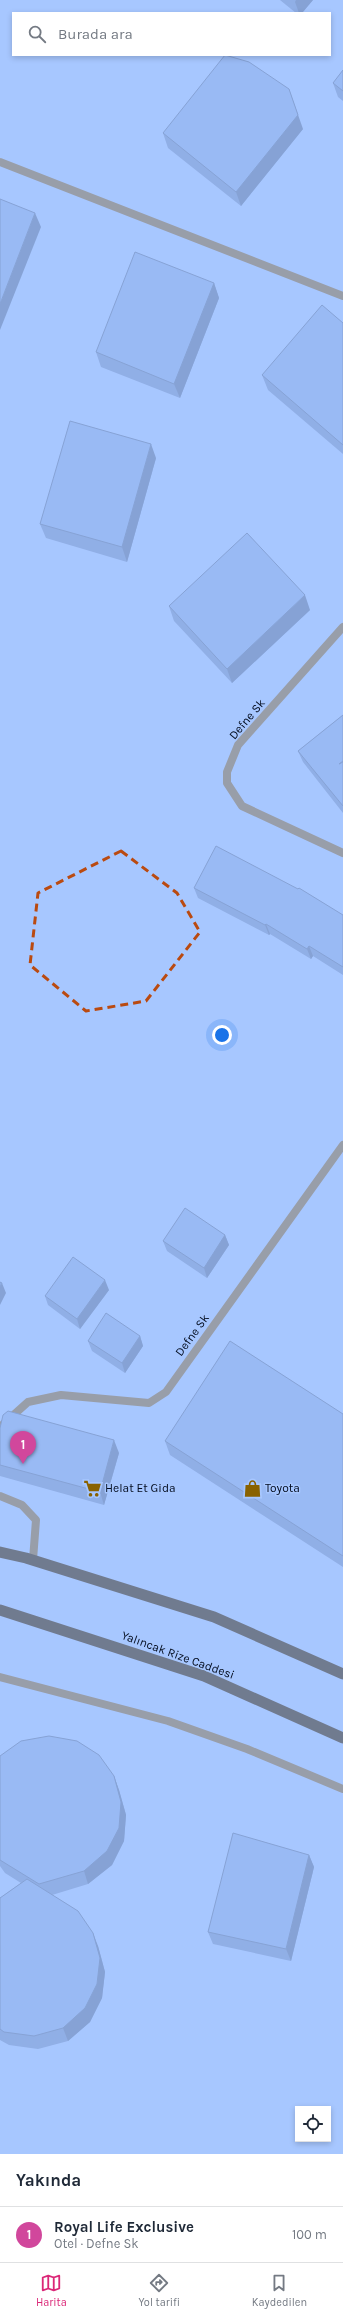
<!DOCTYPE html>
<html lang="tr">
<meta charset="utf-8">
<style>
body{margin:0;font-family:Karla,sans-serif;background:#f6f6f7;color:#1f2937}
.controls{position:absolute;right:12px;bottom:12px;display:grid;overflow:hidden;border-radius:0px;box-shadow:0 2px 6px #0003}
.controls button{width:36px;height:36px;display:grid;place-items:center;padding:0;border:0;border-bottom:1px solid #e0e1e3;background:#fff;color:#1f2937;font:20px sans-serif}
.you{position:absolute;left:222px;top:1035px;width:14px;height:14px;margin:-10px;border:3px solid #fff;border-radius:50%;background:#1a73e8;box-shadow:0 0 0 6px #1a73e833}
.badge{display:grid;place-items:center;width:26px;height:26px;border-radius:50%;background:#db2777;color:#fff;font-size:13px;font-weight:700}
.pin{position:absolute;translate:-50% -33px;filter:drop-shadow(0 1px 2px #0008)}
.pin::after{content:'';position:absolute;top:21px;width:14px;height:12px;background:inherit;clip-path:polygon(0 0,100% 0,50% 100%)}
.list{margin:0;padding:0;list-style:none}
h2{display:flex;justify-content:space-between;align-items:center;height:52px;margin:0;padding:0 16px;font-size:17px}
h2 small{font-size:13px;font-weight:400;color:#747a83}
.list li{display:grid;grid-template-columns:26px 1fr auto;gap:12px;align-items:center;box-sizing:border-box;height:56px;padding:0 16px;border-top:1px solid #e0e1e3}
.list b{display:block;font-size:15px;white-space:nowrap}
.list p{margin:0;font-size:13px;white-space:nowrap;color:#747a83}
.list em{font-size:13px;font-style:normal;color:#747a83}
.icon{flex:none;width:22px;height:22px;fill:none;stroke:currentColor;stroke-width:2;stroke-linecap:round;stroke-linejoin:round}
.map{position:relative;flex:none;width:343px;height:2154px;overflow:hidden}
.search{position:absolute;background:#fff;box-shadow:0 2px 6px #0003;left:12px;right:12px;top:12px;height:44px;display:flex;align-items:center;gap:10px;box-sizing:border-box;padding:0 14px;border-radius:0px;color:#747a83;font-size:15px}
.sheet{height:108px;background:#fff}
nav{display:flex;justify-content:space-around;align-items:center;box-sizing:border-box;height:56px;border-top:1px solid #e0e1e3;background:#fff;font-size:11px;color:#747a83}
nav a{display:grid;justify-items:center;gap:2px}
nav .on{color:#db2777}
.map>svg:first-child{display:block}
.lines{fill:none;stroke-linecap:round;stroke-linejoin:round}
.service{stroke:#866d40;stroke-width:8}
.minor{stroke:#866d40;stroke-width:8}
.trunk{stroke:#2e2008;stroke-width:11}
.wall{fill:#7492c7}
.shaded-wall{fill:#5e77a2}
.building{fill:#87aae7;stroke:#5e77a2}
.marked{fill:none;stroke:#ba4a10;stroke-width:3;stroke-dasharray:8 5;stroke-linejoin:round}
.labels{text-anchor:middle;stroke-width:3;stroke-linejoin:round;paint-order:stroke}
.street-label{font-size:12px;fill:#030c1e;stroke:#a7c7ff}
.poi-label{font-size:12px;fill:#030c1e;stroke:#a7c7ff;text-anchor:start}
</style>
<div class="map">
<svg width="343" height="2154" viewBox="0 0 343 2154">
<rect width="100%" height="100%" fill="#a7c7ff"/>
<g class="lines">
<g class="service">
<path d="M 0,162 L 343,296"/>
<path d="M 0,1677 L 168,1721 L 247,1749 L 343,1789"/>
</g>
<g class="minor">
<path d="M 343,627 L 238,745 L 227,772 L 227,783 L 242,806 L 343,853"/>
<path d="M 0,1427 L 28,1402 L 61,1395 L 149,1403 L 166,1392 L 343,1145"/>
<path d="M 0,1496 L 22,1505 L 36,1520 L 33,1560"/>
</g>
<g class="trunk">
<path d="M 0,1552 L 26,1558 L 214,1617 L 343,1674"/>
<path d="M 0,1610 L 204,1676 L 343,1738"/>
</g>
</g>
<g class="wall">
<path d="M 280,0 L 313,0 L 302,13 L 296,13 Z"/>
<path d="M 343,70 L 343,101 L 338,97 L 333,83 Z"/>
<path d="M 303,129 L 241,206 L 168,148 L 163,133 Z"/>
<path d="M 214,283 L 219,298 L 180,398 L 101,367 L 96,352 Z"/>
<path d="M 343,323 L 343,454 L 268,390 L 262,375 Z"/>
<path d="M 156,458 L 127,562 L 46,538 L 40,524 Z"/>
<path d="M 169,606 L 310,610 L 232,683 L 174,621 Z"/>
<path d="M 343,715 L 343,813 L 303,762 L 298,751 Z"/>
<path d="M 194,888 L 343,915 L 343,975 L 313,956 L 311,959 L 270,934 L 269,935 L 198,898 Z"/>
<path d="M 225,1235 L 229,1245 L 207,1278 L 167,1251 L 163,1241 Z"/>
<path d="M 109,1290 L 80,1329 L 48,1305 L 45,1296 Z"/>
<path d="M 140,1336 L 143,1346 L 125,1373 L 92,1351 L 88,1341 Z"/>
<path d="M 343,1414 L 343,1567 L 170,1455 L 165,1441 Z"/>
<path d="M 0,1428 L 119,1453 L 104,1505 L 0,1476 Z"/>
<path d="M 0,1756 L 114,1776 L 119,1790 L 126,1815 L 124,1841 L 112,1865 L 88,1884 L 52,1895 L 98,1946 L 105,1972 L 102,1998 L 90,2022 L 68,2041 L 38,2049 L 9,2045 L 0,2040 L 0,1898 L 21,1883 L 5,1873 L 0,1866 Z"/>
<path d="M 309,1855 L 314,1867 L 291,1961 L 213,1944 L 208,1932 Z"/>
</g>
<g class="shaded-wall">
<path d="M 296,0 L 313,0 L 302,13 L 299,13 L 295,2 Z"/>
<path d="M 289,89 L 303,129 L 241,206 L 236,192 Z"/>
<path d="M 35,213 L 41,227 L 0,330 L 0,304 Z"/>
<path d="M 214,283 L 219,298 L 180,398 L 174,384 Z"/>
<path d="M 151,444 L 156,458 L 127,562 L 122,547 Z"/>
<path d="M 305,595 L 310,610 L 232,683 L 227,669 Z"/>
<path d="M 266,924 L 270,934 L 269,935 L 265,925 Z"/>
<path d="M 309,946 L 313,956 L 311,959 L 307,949 Z"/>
<path d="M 225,1235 L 229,1245 L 207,1278 L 204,1268 Z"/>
<path d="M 105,1280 L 109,1290 L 80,1329 L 77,1319 Z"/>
<path d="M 2,1283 L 6,1293 L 0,1305 L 0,1287 Z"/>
<path d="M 140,1336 L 143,1346 L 125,1373 L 122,1363 Z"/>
<path d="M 114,1440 L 119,1453 L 104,1505 L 100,1492 Z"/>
<path d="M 114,1776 L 119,1790 L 126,1815 L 124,1841 L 112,1865 L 88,1884 L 84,1871 Z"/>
<path d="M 309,1855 L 314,1867 L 291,1961 L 286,1949 Z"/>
<path d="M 93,1933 L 98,1946 L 105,1972 L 102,1998 L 90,2022 L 68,2041 L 63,2028 Z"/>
</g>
<g class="building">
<path d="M 225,55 L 249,62 L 289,89 L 298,115 L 236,192 L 163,133 Z"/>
<path d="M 343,70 L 343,91 L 333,83 Z"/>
<path d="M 0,199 L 35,213 L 0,304 Z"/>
<path d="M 135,252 L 214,283 L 174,384 L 96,352 Z"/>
<path d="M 322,305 L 343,323 L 343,445 L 262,375 Z"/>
<path d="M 70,421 L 151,444 L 122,547 L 40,524 Z"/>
<path d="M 247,533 L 305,595 L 227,669 L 169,606 Z"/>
<path d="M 343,715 L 343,761 L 339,764 L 343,762 L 343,806 L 298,751 Z"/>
<path d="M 216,846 L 298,889 L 299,888 L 343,915 L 343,967 L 309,946 L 307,949 L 266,924 L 265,925 L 194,888 Z"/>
<path d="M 185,1208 L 225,1235 L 204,1268 L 163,1241 Z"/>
<path d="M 73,1257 L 105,1280 L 77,1319 L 45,1296 Z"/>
<path d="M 0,1282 L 2,1283 L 0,1287 Z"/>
<path d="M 106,1313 L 140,1336 L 122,1363 L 88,1341 Z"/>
<path d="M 230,1341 L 343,1414 L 343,1556 L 165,1441 Z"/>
<path d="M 8,1411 L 114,1440 L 100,1492 L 0,1465 L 0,1428 L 3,1415 Z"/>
<path d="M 49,1736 L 77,1741 L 99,1755 L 114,1776 L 121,1802 L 119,1828 L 107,1851 L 84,1871 L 39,1884 L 0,1860 L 0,1756 L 21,1741 Z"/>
<path d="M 233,1833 L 309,1855 L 286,1949 L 208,1932 Z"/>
<path d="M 27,1879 L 78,1911 L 93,1933 L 100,1958 L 97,1984 L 85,2008 L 63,2028 L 34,2036 L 4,2032 L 0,2029 L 0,1898 Z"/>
</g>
<path d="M0 0H343V2154H0ZM 121,851 L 177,893 L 200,932 L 146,1001 L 86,1011 L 30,965 L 38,893 Z" fill="#a7c7ff" fill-opacity=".55" fill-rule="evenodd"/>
<path class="marked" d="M 121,851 L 177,893 L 200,932 L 146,1001 L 86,1011 L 30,965 L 38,893 Z"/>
<defs>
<symbol id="supermarket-bare" viewBox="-9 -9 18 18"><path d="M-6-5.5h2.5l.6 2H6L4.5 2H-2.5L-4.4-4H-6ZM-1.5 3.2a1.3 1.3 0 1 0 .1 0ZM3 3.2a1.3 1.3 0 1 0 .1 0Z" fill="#896200" stroke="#a7c7ff" stroke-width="2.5" paint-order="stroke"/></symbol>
<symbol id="shop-bare" viewBox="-9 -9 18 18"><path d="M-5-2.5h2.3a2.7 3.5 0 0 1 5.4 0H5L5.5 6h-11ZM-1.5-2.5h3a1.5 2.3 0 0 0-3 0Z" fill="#896200" stroke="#a7c7ff" stroke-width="2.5" paint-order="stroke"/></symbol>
</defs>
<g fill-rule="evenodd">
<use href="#supermarket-bare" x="80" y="1476" width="25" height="25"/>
<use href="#shop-bare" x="240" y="1476" width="25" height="25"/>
</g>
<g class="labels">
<g class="street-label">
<text transform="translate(247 719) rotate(-50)" y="4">Defne Sk</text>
<text transform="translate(192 1335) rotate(-54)" y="4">Defne Sk</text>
<text transform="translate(178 1655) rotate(20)" y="4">Yalıncak Rize Caddesi</text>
</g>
<g class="poi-label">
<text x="105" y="1492">Helat Et Gida</text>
<text x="265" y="1492">Toyota</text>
</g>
</g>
</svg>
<div class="controls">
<button><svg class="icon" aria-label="locate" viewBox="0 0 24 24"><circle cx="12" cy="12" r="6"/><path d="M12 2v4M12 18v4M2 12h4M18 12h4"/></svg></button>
</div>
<div class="you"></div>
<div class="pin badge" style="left:23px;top:1464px;background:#d1479c">1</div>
<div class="search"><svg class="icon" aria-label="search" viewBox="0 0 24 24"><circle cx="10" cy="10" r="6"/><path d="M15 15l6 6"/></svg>Burada ara</div>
</div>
<section class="sheet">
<h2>Yakında<small></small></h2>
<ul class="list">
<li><span class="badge" style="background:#d1479c">1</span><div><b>Royal Life Exclusive</b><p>Otel · Defne Sk</p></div><em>100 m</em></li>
</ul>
</section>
<nav>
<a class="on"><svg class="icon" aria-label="map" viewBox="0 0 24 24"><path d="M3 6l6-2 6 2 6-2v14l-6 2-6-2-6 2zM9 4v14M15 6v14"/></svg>Harita</a>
<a><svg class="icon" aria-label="directions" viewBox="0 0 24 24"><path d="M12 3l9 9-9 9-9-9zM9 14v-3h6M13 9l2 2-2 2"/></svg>Yol tarifi</a>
<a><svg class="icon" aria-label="saved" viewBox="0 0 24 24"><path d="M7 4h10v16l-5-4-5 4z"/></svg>Kaydedilen</a>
</nav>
